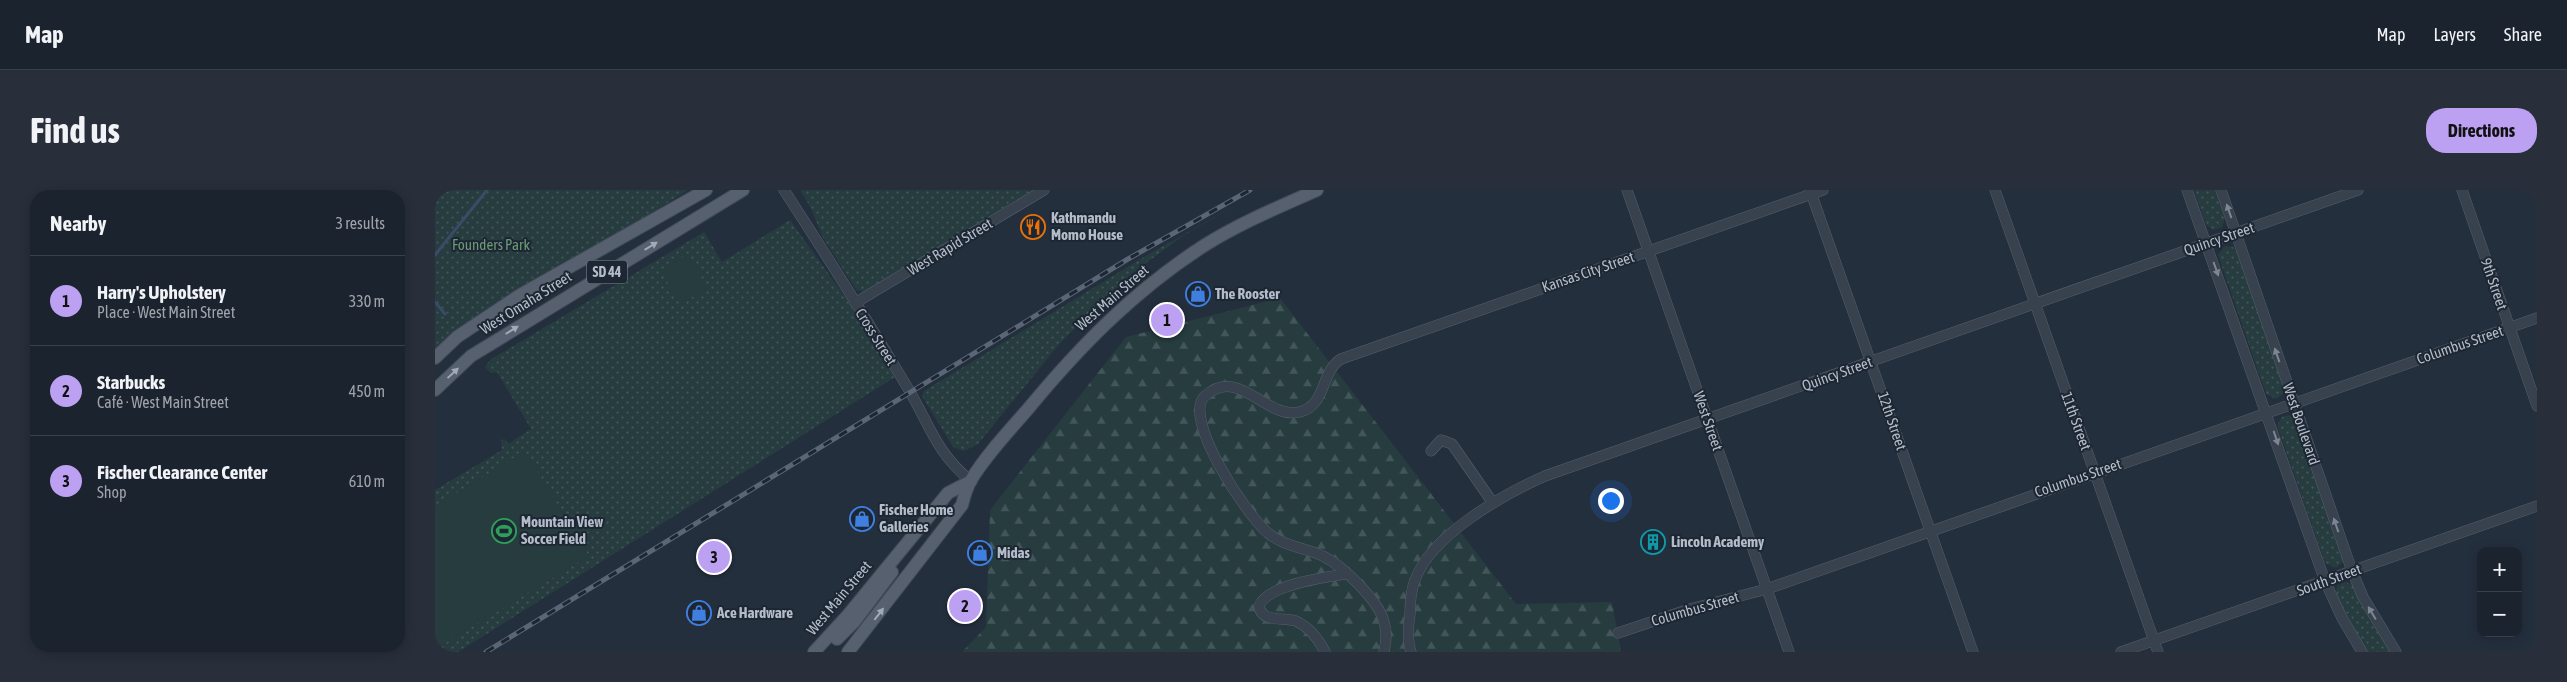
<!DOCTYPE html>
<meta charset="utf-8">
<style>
body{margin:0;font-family:"Asap Condensed",sans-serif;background:#282f3a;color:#f1f3f6}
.controls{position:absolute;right:15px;bottom:15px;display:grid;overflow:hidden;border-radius:10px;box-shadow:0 2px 12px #0003}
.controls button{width:45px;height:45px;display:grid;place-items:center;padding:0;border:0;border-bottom:1px solid #39404a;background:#1b232e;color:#f1f3f6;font:25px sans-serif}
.you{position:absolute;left:1175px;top:310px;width:18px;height:18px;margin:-12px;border:4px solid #fff;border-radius:50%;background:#1a73e8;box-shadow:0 0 0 8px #1a73e833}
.badge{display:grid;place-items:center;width:32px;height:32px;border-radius:50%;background:#bca0f2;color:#111;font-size:16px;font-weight:700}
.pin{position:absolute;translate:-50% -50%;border:2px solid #fff;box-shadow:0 1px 5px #0006}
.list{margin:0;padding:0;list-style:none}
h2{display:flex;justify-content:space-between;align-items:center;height:65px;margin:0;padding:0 20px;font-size:21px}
h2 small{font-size:16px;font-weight:400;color:#a0a4aa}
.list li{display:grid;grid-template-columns:32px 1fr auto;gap:15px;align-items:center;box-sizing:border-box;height:90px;padding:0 20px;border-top:1px solid #39404a}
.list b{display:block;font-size:19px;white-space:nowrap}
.list p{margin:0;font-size:16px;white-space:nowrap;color:#a0a4aa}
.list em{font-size:16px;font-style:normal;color:#a0a4aa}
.map{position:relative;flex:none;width:2102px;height:462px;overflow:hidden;border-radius:20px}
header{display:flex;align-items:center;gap:30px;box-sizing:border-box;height:70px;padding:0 25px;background:#1b232e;border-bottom:1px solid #39404a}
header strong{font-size:24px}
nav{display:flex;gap:28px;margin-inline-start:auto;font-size:18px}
.intro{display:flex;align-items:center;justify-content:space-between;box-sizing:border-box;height:120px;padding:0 30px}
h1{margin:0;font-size:35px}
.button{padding:12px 22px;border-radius:20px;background:#bca0f2;color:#111;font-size:18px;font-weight:700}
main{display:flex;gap:30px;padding:0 30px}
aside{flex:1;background:#1b232e;border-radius:20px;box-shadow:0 2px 12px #0003}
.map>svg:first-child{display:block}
.grass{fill:url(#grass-dots)}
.forest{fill:url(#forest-firs)}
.pitch{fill:#263c3f}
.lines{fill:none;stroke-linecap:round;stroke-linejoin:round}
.stream{stroke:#394c67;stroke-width:3}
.minor-casing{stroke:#565f6c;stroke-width:11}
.major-casing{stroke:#414a57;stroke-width:14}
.minor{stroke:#38414e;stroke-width:10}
.major{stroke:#56606e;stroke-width:12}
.rail-casing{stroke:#5a6575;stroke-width:5}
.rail{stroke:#1d2633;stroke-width:3;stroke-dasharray:9;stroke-linecap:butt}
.oneway{fill:#7c8592}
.oneway2{fill:#a1aab7}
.labels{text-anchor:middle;stroke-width:4;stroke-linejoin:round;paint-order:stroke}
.shield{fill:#1d2633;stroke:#878f9c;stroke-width:1}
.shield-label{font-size:14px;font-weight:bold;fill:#b4bcc9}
.poi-label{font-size:15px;font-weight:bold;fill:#b4bcc9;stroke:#1d2633;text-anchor:start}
.street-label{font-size:15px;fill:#b4bcc9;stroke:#1d2633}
.park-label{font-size:15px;fill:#6b9a76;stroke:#1d2633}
</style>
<header>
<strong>Map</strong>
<nav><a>Map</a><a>Layers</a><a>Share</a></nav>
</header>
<div class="intro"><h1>Find us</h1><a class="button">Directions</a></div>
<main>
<aside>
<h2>Nearby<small>3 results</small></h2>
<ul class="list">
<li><span class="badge">1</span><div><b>Harry's Upholstery</b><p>Place · West Main Street</p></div><em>330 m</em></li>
<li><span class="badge">2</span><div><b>Starbucks</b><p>Café · West Main Street</p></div><em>450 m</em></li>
<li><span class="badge">3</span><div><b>Fischer Clearance Center</b><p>Shop</p></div><em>610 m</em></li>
</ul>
</aside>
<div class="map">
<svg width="2102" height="462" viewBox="0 0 2102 462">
<defs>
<pattern id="grass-dots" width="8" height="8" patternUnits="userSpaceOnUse" patternTransform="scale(1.25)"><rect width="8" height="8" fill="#263c3f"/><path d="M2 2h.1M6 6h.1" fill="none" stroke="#435659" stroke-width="1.8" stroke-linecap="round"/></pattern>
<pattern id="forest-firs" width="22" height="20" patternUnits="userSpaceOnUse" patternTransform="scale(1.25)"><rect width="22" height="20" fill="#263c3f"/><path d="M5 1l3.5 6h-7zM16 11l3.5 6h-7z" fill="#435659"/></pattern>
</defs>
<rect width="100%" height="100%" fill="#242f3e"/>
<g class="grass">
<path d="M 0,0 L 253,0 L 0,158 Z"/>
<path d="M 365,0 L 598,0 L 429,102 L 421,100 L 387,46 L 376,18 Z"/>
<path d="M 1759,0 L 1780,0 L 1790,28 L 1787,37 L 1779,40 L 1771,35 Z"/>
<path d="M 803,14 L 749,45 L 695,85 L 626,152 L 543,254 L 529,261 L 518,257 L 487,206 L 489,201 L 714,64 Z"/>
<path d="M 355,30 L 411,108 L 460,187 L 23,462 L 0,462 L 0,300 L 67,260 L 66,250 L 70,249 L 73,254 L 96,239 L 62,182 L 56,183 L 50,177 L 55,170 L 269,42 L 287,72 Z"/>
<path d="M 1790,56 L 1798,57 L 1802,61 L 1850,196 L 1849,203 L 1841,209 L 1831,204 L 1783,65 Z"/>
<path d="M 1854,225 L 1859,228 L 1909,366 L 1908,372 L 1901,378 L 1890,373 L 1842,235 L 1847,227 Z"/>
<path d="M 1909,392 L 1917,394 L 1956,462 L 1933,462 C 1924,448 1897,412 1902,396 Z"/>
</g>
<path class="forest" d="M 845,108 L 1081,414 L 1177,412 L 1186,462 L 527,462 L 551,437 L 555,320 L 691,147 Z"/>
<g class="pitch">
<path d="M 252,64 L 273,98 L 246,114 L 226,81 Z"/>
<path d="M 90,261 L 154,366 L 0,459 L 0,316 Z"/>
</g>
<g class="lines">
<g class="stream">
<path d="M 0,65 L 52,0"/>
<path d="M 0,112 L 10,124"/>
</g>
<defs>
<g id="minor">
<path d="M 349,0 C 392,66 434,133 474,200 C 495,236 502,264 536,291"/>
<path d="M 1192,0 L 1354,462"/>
<path d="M 1375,0 L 1538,462"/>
<path d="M 1560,0 L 1723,462"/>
<path d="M 1752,0 L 1890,391 L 1907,428 L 1927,462"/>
<path d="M 1786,0 L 1917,381 L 1928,407 L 1961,462"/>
<path d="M 2027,0 L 2102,216"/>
<path d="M 420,113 L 609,0"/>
<path d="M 996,261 L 1006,250 L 1017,254 L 1058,313"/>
<path d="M 1183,443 L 1255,419 L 1332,399 L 2102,128"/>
<path d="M 890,462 C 884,450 874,437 861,431 C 849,427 826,433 824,416 C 833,394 892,387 912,384"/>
<path d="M 949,462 C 951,453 952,441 949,432 C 944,411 908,376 888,366 C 871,358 848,356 833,343 C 813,327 746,228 770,206 C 804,175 831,230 864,222 C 892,216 885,182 906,169 L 1388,0"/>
<path d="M 976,462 C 972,450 973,437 975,424 C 975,413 976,400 980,390 C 996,345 1069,304 1110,286 L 1923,0"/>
<path d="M 1686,462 L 2102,316"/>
</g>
<g id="major">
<path d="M 0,168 L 22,147 L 85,105 L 271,0"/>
<path d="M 0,200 L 36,166 L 308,0"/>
<path d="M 402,449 L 420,431 L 457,382"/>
<path d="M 379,462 L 413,425 L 513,303 L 536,291"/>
<path d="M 413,462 L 527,315 C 529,307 532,297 536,290 C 551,265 574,241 593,219 C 645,156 700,100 770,55 C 805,33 844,17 882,0"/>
</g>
</defs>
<use href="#minor" class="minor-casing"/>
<use href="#major" class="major-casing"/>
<use href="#minor" class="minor"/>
<use href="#major" class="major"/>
<defs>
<path id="rail" d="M 51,462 L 693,69 L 815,0"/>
</defs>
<use href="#rail" class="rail-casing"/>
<use href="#rail" class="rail"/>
</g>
<defs><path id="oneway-solid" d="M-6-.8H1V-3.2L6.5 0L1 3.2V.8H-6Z" transform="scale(1.25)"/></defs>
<g class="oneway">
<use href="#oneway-solid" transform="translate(1794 21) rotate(-109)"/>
<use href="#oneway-solid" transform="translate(1781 79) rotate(70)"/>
<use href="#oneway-solid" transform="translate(1842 165) rotate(-109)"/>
<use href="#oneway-solid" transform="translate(1841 248) rotate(71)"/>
<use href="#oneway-solid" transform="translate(1901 335) rotate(-109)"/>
<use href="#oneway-solid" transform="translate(1937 423) rotate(-121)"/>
</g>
<g class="oneway2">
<use href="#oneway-solid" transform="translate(216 56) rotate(-31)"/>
<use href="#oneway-solid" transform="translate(77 140) rotate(-32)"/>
<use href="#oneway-solid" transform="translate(18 183) rotate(-43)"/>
<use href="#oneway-solid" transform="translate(444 424) rotate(-52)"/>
</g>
<defs>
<symbol id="restaurant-ring" viewBox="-11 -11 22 22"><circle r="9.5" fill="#1d2633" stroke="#e8710a" stroke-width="1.5"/><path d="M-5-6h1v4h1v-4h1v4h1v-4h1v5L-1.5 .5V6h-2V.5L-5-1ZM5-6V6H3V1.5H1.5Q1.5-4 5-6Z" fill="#e8710a"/></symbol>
<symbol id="shop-ring" viewBox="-11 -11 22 22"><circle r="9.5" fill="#1d2633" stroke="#3f7fe0" stroke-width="1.5"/><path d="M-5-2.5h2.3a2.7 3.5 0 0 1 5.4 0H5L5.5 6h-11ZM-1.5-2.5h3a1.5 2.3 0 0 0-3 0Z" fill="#3f7fe0"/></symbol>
<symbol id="stadium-ring" viewBox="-11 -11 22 22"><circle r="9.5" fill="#1d2633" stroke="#2e9e5b" stroke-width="1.5"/><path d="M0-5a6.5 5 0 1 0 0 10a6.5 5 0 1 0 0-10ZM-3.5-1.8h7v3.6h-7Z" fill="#2e9e5b"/></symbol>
<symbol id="building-ring" viewBox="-11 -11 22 22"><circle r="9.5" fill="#1d2633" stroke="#0f9aa8" stroke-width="1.5"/><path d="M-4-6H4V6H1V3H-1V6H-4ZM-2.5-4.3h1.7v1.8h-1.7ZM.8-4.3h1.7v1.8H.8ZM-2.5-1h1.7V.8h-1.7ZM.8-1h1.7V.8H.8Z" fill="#0f9aa8"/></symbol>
</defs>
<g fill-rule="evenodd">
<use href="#restaurant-ring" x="584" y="23" width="28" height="28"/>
<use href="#shop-ring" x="749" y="90" width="28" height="28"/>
<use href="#shop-ring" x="413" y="315" width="28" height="28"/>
<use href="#stadium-ring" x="55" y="327" width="28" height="28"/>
<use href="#building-ring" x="1204" y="338" width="28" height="28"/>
<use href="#shop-ring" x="531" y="349" width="28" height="28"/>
<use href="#shop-ring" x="250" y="409" width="28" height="28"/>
</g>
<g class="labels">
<rect class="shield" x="152" y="70.5" width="40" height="23" rx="4"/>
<g class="shield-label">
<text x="172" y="87">SD 44</text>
</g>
<g class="poi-label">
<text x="616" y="33">Kathmandu<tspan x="616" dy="17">Momo House</tspan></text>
<text x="780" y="109">The Rooster</text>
<text x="444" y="325">Fischer Home<tspan x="444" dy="17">Galleries</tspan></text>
<text x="86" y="337">Mountain View<tspan x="86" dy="17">Soccer Field</tspan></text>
<text x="1236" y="357">Lincoln Academy</text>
<text x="562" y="368">Midas</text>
<text x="282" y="428">Ace Hardware</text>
</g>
<g class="street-label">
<text transform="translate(1784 49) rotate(-19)" y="5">Quincy Street</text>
<text transform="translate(515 57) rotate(-31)" y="5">West Rapid Street</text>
<text transform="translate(1153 82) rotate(-19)" y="5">Kansas City Street</text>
<text transform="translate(2059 94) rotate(71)" y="5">9th Street</text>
<text transform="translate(677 108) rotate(-41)" y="5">West Main Street</text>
<text transform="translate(91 113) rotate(-32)" y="5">West Omaha Street</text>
<text transform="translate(441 147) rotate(58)" y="5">Cross Street</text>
<text transform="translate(2025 155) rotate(-19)" y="5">Columbus Street</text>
<text transform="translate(1402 184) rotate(-20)" y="5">Quincy Street</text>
<text transform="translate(1273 231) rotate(71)" y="5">West Street</text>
<text transform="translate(1457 231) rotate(71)" y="5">12th Street</text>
<text transform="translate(1641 231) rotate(70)" y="5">11th Street</text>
<text transform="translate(1866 234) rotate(71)" y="5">West Boulevard</text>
<text transform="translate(1643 288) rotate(-19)" y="5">Columbus Street</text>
<text transform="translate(1894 390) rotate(-20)" y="5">South Street</text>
<text transform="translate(404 408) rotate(-50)" y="5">West Main Street</text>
<text transform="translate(1260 419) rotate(-16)" y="5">Columbus Street</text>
</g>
<g class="park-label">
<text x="56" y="60">Founders Park</text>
</g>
</g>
</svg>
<div class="controls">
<button>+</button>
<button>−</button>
</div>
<div class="you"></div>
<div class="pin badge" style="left:732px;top:130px">1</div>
<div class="pin badge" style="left:530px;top:416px">2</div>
<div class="pin badge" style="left:279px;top:367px">3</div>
</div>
</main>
